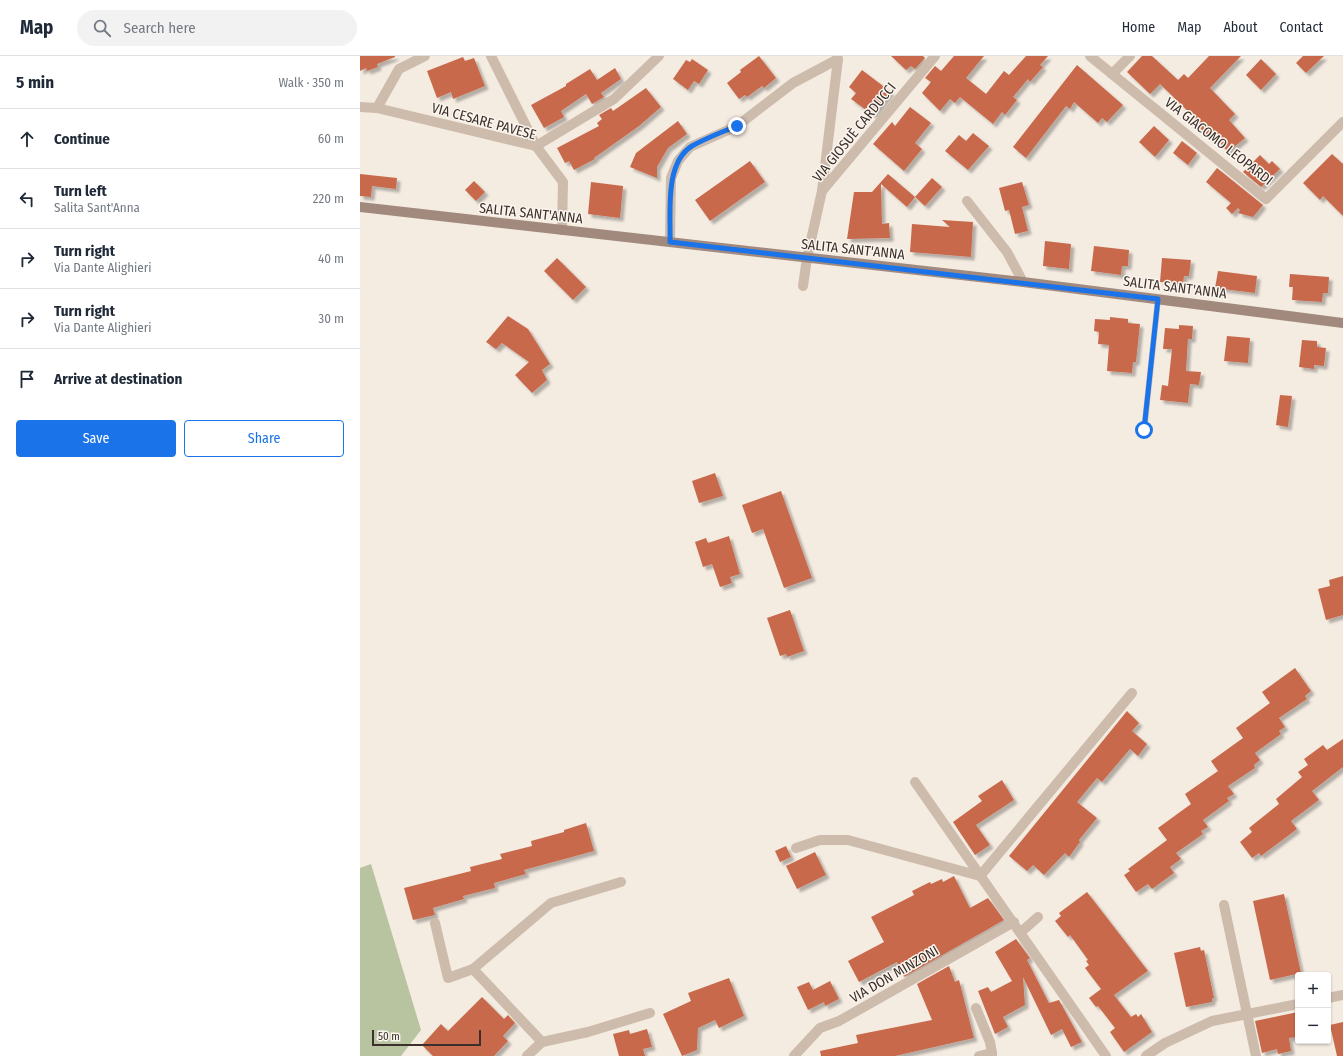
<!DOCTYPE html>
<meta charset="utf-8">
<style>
body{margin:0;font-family:"Fira Sans Condensed",sans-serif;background:#f2f2f3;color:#1f2937}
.controls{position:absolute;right:12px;bottom:12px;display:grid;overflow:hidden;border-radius:4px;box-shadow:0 1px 3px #0004}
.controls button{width:36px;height:36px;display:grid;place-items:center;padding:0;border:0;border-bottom:1px solid #e0e1e3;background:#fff;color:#1f2937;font:20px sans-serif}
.scale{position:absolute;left:12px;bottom:10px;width:109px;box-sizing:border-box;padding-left:4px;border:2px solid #3b302b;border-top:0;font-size:11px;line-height:14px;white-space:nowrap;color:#3b302b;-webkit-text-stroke:3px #fbf5ee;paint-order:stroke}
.stop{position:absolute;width:12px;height:12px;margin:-9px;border:3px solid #1a73e8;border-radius:50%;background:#fff}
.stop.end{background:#1a73e8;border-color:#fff;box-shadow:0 1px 4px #0008}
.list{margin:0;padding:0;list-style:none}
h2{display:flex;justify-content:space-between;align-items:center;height:52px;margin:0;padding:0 16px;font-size:17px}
h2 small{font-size:13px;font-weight:400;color:#747a83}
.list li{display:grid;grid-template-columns:26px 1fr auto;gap:12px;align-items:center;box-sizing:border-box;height:60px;padding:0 16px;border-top:1px solid #e0e1e3}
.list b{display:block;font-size:15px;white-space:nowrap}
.list p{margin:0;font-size:13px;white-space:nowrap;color:#747a83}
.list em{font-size:13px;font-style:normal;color:#747a83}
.actions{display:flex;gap:8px;padding:12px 16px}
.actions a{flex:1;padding:9px 0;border:1px solid #1a73e8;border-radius:4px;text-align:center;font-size:14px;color:#1a73e8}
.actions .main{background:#1a73e8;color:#fff}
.icon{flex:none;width:22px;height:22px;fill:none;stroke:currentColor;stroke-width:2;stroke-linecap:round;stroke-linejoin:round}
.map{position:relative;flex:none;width:983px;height:1000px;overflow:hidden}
header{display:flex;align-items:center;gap:24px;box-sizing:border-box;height:56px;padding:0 20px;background:#fff;border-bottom:1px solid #e0e1e3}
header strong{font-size:19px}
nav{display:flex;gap:22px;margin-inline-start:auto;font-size:14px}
.search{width:280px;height:36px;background:#f2f2f3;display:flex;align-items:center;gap:10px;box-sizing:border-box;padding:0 14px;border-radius:22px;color:#747a83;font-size:15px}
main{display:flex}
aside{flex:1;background:#fff}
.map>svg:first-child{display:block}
.green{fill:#b8c4a0}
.building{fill:#c8694b;filter:url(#shadow)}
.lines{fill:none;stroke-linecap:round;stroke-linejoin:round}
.lane{stroke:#cdbbac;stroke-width:6}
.street{stroke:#cdbbac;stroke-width:10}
.secondary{stroke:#a18a7d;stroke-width:10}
.route{stroke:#1a73e8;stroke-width:5}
.labels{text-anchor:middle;stroke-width:3;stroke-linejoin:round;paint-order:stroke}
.street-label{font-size:14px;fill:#3b302b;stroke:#fbf5ee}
</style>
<header>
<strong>Map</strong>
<div class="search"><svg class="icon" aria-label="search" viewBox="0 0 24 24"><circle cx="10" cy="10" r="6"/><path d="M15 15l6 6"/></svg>Search here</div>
<nav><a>Home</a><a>Map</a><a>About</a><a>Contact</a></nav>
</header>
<main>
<aside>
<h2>5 min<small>Walk · 350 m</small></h2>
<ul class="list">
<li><svg class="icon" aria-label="ahead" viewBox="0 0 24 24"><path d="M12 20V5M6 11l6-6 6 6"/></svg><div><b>Continue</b></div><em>60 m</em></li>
<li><svg class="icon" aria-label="left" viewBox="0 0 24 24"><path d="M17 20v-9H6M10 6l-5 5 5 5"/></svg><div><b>Turn left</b><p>Salita Sant'Anna</p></div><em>220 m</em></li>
<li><svg class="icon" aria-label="right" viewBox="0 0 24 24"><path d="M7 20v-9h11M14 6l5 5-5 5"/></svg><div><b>Turn right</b><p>Via Dante Alighieri</p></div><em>40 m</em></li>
<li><svg class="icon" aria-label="right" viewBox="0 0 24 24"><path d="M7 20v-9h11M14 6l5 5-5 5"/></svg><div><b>Turn right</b><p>Via Dante Alighieri</p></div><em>30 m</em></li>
<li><svg class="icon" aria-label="arrive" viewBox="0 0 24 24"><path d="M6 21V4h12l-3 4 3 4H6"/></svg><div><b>Arrive at destination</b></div></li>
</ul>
<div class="actions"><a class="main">Save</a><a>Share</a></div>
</aside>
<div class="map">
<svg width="983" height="1000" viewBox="0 0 983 1000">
<defs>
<filter id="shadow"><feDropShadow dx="3.5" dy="3.5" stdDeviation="1" flood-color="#0004"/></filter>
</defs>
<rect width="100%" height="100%" fill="#f4ebe1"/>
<path class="green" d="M 11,808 L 61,974 L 41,1000 L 0,1000 L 0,812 Z"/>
<g class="building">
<path d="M 0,0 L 35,0 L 35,1 L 17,8 L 18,11 L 7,15 L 6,12 L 0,15 Z"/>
<path d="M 399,0 L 416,22 L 404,32 L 402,30 L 387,41 L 385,39 L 379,43 L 367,27 L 381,16 L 380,14 Z"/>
<path d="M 531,0 L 563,0 L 565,2 L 555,13 L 551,10 L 546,14 Z"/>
<path d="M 594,0 L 624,0 L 606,22 L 626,38 L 644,15 L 649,19 L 666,0 L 688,0 L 680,9 L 683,11 L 670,26 L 668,23 L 653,41 L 657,44 L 645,59 L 642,56 L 633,68 L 600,41 L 595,47 L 590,43 L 580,55 L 562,37 L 571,26 L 565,22 L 575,10 L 581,15 Z"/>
<path d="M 782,0 L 792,0 L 818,24 L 824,18 L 828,22 L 849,0 L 881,0 L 850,32 L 875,58 L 869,64 L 885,82 L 868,96 L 854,80 L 851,83 L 835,67 L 838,65 L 800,28 L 790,38 L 767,16 Z"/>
<path d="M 943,0 L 964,0 L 946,17 L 936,7 Z"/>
<path d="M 103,1 L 105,5 L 114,2 L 125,30 L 93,43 L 91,36 L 77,42 L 67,15 Z"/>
<path d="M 332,3 L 348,14 L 339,28 L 334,25 L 328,34 L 313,23 L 326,4 L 330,6 Z"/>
<path d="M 901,3 L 916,18 L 901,34 L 886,19 Z"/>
<path d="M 717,9 L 763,49 L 747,66 L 742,62 L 738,67 L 714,46 L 710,53 L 706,50 L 666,102 L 653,91 Z"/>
<path d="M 255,12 L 261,23 L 241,37 L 244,41 L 232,48 L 226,38 L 201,55 L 204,61 L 184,72 L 171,49 L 206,30 L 206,28 L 230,13 L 237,24 Z"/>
<path d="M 502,14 L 531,36 L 513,59 L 491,43 L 496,37 L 489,31 Z"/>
<path d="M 286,32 L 301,51 L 279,70 L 234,102 L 235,103 L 214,114 L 209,105 L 205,107 L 197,92 L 239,70 L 237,67 L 242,63 L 239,59 L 251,52 L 253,55 Z"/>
<path d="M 550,51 L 571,67 L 555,87 L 562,93 L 544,115 L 513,88 L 532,66 L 535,70 Z"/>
<path d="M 318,65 L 327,78 L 308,92 L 297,111 L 297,122 L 270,111 L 276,97 Z"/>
<path d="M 794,70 L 809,84 L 795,101 L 779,86 Z"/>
<path d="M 613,77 L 629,90 L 608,114 L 585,95 L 599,79 L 606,85 Z"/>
<path d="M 822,85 L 837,97 L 828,109 L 813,97 Z"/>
<path d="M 972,98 L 983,108 L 983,160 L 963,140 L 960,144 L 943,127 Z"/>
<path d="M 900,99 L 909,108 L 912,105 L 920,113 L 901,131 L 883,116 Z"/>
<path d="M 390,105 L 405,126 L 350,165 L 335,144 Z"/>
<path d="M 857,112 L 903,149 L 893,161 L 878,157 L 880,154 L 878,152 L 872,158 L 866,152 L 871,147 L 846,126 Z"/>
<path d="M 0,118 L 37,122 L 36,133 L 12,130 L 11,141 L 0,140 Z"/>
<path d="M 528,118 L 555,141 L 547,151 L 521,128 L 522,168 L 529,167 L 530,182 L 487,183 L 494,136 L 512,136 Z"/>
<path d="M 572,122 L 582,131 L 565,150 L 555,141 Z"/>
<path d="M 114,125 L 125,136 L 116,145 L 105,134 Z"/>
<path d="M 231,126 L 263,130 L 260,162 L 228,158 Z"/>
<path d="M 662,126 L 669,149 L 662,151 L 668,175 L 655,178 L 649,154 L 645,155 L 639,132 Z"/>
<path d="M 582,164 L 613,166 L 611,201 L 550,196 L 552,168 L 590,171 Z"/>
<path d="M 685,185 L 711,188 L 709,213 L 683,210 Z"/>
<path d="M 734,190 L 769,194 L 768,210 L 762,210 L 761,219 L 731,215 Z"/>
<path d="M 197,202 L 226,231 L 213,244 L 184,215 Z"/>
<path d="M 802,202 L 831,204 L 829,220 L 824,220 L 823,227 L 800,226 Z"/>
<path d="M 858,215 L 897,220 L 895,237 L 855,232 Z"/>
<path d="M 930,218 L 969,221 L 968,237 L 963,237 L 962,246 L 932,244 L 933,231 L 929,231 Z"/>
<path d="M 148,260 L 168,273 L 190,308 L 182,314 L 187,324 L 172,337 L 155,319 L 169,306 L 142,287 L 136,293 L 126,286 Z"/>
<path d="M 750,261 L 768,263 L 768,267 L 780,268 L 776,306 L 773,306 L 772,317 L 747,315 L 749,289 L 738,288 L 739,276 L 734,275 L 735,263 L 750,264 Z"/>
<path d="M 819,269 L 833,270 L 832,283 L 828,283 L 826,315 L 841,316 L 839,329 L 830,328 L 828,347 L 800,344 L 802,329 L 808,330 L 812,293 L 803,293 L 805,272 L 819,273 Z"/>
<path d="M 867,280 L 890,282 L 888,307 L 864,305 Z"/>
<path d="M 942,284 L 957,285 L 957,291 L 966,292 L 964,310 L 954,309 L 954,313 L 939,311 Z"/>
<path d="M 920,339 L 932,340 L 928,371 L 916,369 Z"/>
<path d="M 355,417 L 363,440 L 339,447 L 332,425 Z"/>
<path d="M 421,435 L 452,522 L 424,532 L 403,473 L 392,477 L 382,449 Z"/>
<path d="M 369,480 L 380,518 L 370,521 L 372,527 L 360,531 L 352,508 L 343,511 L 335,486 L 346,482 L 348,487 Z"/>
<path d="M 983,520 L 983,559 L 966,564 L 958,533 L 970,530 L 969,524 Z"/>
<path d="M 430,554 L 444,595 L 427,601 L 426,598 L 420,600 L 407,562 Z"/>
<path d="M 935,612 L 951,635 L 945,640 L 947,643 L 919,662 L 925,671 L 919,675 L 921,678 L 895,697 L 900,704 L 894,709 L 895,712 L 868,730 L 874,738 L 867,742 L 869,745 L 843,764 L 848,771 L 841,775 L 843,778 L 816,797 L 821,803 L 810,811 L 814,817 L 792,833 L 788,828 L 776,836 L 764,819 L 770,815 L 768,813 L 807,784 L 798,772 L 831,748 L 825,738 L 858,715 L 851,705 L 883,682 L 876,672 L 910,647 L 902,636 Z"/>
<path d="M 767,655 L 779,667 L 772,675 L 787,688 L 778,700 L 770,693 L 742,726 L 737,722 L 717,746 L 737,762 L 719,784 L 720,786 L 709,801 L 705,797 L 684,819 L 673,809 L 667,815 L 649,800 Z"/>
<path d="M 983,683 L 983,711 L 952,735 L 959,744 L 931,765 L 937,773 L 901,800 L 899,797 L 892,802 L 880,786 L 892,776 L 889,772 L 919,748 L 916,743 L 942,721 L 938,716 L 948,709 L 944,703 L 963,689 L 967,694 Z"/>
<path d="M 642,724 L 654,744 L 616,769 L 630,789 L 615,799 L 593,766 L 622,745 L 618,740 Z"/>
<path d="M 226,767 L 234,795 L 164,814 L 166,818 L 134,827 L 135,832 L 103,840 L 104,843 L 73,852 L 75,859 L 53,864 L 44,832 L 111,815 L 110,811 L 142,803 L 140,798 L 172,790 L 171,785 L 204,776 L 204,774 Z"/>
<path d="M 426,790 L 431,801 L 420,806 L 415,795 Z"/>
<path d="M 455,796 L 466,819 L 437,833 L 426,810 Z"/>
<path d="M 594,820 L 610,852 L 628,842 L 644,864 L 544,921 L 537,906 L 499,926 L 488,905 L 524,886 L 511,861 L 554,839 L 552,835 L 570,826 L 571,828 L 582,823 L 583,826 Z"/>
<path d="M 727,836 L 788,915 L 754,939 L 771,961 L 776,958 L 778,961 L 781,958 L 792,976 L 764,996 L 750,976 L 755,972 L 738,950 L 736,951 L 729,942 L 741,933 L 725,912 L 729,909 L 726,905 L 728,904 L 710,879 L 708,881 L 695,865 L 701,860 L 699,857 Z"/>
<path d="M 924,838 L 941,917 L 910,924 L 893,845 Z"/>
<path d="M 656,883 L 670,902 L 667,904 L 689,947 L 699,944 L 722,986 L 711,991 L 702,973 L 691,979 L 663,921 L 665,949 L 643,961 L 648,971 L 635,978 L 618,935 L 628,931 L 631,936 L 652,925 L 635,896 Z"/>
<path d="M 840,891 L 841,895 L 844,894 L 854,942 L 852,942 L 852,946 L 826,951 L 814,897 Z"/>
<path d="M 589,910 L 595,926 L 599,924 L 614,982 L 535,1000 L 461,1000 L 460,995 L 498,987 L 496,979 L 572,964 L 557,928 Z"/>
<path d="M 369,922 L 384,960 L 359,972 L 355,964 L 338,972 L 337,994 L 322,1000 L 303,958 L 331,945 L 328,937 Z"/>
<path d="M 470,925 L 479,943 L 465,950 L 464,946 L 448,954 L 437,931 L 449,926 L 453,934 Z"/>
<path d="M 122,941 L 144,963 L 148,959 L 155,967 L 143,980 L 148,985 L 134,1000 L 73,1000 L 62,989 L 81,968 L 88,975 Z"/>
<path d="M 938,956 L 938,981 L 929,982 L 931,995 L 918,998 L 917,993 L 902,997 L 895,965 Z"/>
<path d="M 983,966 L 983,1000 L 977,1000 L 970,969 Z"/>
<path d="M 287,973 L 292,991 L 283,993 L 285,1000 L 259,1000 L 253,978 L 269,974 L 270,978 Z"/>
</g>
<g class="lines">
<path class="lane" d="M 784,375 L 798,243"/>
<g class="street">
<path d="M 131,0 L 176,90 L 254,43 L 299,0"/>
<path d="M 730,0 L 906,143 L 983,66"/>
<path d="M 752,18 L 770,0"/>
<path d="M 0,51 L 17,52 L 176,90 L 203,126 L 202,174"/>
<path d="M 17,52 L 39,13 L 65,0"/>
<path d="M 462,135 L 575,0"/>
<path d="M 607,145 L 647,196 L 663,226"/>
<path d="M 310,186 L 311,122 L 318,105 L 330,91 L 377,70 L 433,27 L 478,3"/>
<path d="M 443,230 L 447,202 L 462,135 L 478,3"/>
<path d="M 555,726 L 746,1000"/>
<path d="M 436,792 L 460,784 L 488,784 L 620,820 L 772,637"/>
<path d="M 864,849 L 896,1000"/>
<path d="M 75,867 L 88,922 L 113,913 L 191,847 L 261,826"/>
<path d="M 661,876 L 678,861"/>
<path d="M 113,913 L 182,986"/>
<path d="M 968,942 L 983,939"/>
<path d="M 616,952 L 630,986 L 632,997"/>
<path d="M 167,1000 L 182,986 L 228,976 L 290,957"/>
<path d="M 434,1000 L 460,972 L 479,965 L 654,866"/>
<path d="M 619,1000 L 632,997 L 632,1000"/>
<path d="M 786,1000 L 805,987 L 852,965 L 938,948"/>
</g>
<path class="secondary" d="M 0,151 L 663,226 L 983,267"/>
</g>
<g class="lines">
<path class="route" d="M 377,70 C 362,76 346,82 332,90 C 304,107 311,158 310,186 L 798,243 L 784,374"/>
</g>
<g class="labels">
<g class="street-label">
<text transform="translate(124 65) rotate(15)" y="5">VIA CESARE PAVESE</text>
<text transform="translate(494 76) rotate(-51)" y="5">VIA GIOSUÈ CARDUCCI</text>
<text transform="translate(859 85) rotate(38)" y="5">VIA GIACOMO LEOPARDI</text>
<text transform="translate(171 157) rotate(6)" y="5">SALITA SANT'ANNA</text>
<text transform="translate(493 193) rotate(6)" y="5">SALITA SANT'ANNA</text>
<text transform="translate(815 231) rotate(7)" y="5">SALITA SANT'ANNA</text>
<text transform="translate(534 918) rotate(-30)" y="5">VIA DON MINZONI</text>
</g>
</g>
</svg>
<div class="controls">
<button>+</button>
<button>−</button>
</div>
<div class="scale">50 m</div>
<div class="stop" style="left:784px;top:374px"></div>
<div class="stop end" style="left:377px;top:70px"></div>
</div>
</main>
